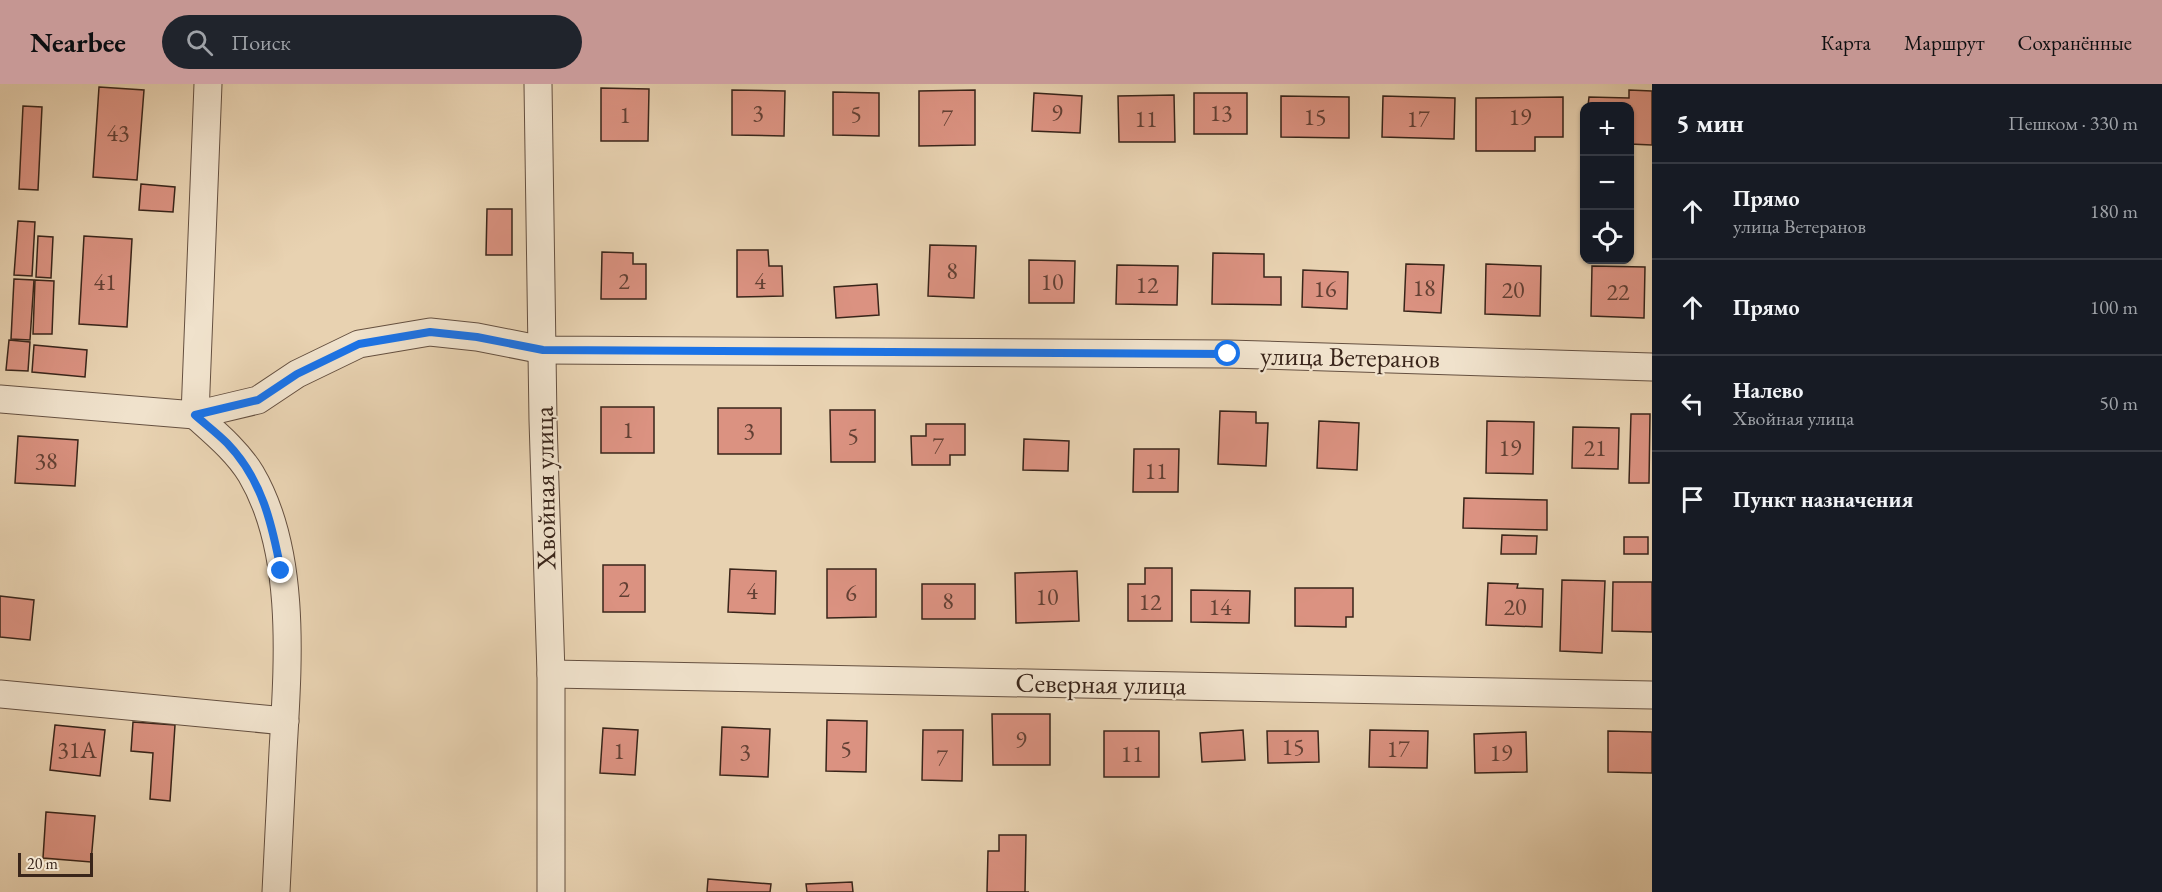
<!DOCTYPE html>
<html lang="ru">
<meta charset="utf-8">
<style>
body{margin:0;font-family:"EB Garamond",serif;background:#20242c;color:#f1f3f6}
.controls{position:absolute;right:18px;top:18px;display:grid;overflow:hidden;border-radius:12px;box-shadow:0 2px 4px #0004}
.controls button{width:54px;height:54px;display:grid;place-items:center;padding:0;border:0;border-bottom:2px solid #363941;background:#171b24;color:#f1f3f6;font:30px sans-serif}
.scale{position:absolute;left:18px;bottom:15px;width:75px;box-sizing:border-box;padding-left:6px;border:3px solid #39251a;border-top:0;font-size:16px;line-height:21px;white-space:nowrap;color:#39251a;-webkit-text-stroke:4px #f0e2cc;paint-order:stroke}
.stop{position:absolute;width:18px;height:18px;margin:-14px;border:4px solid #1a73e8;border-radius:50%;background:#fff}
.stop.end{background:#1a73e8;border-color:#fff;box-shadow:0 2px 6px #0008}
.list{margin:0;padding:0;list-style:none}
h2{display:flex;justify-content:space-between;align-items:center;height:78px;margin:0;padding:0 24px;font-size:26px}
h2 small{font-size:20px;font-weight:400;color:#9ea1a6}
.list li{display:grid;grid-template-columns:39px 1fr auto;gap:18px;align-items:center;box-sizing:border-box;height:96px;padding:0 24px;border-top:2px solid #363941}
.list b{display:block;font-size:22px;white-space:nowrap}
.list p{margin:0;font-size:20px;white-space:nowrap;color:#9ea1a6}
.list em{font-size:20px;font-style:normal;color:#9ea1a6}
.icon{flex:none;width:33px;height:33px;fill:none;stroke:currentColor;stroke-width:2;stroke-linecap:round;stroke-linejoin:round}
.map{position:relative;flex:none;width:1652px;height:808px;overflow:hidden}
header{display:flex;align-items:center;gap:36px;box-sizing:border-box;height:84px;padding:0 30px;background:#c59692;color:#111}
header strong{font-size:28px}
nav{display:flex;gap:33px;margin-inline-start:auto;font-size:21px}
.search{width:420px;height:54px;background:#20242c;display:flex;align-items:center;gap:15px;box-sizing:border-box;padding:0 21px;border-radius:33px;color:#9ea1a6;font-size:22px}
main{display:flex}
aside{flex:1;background:#171b24}
.map>svg:first-child{display:block}
.building{fill:#db9281;stroke:#39251a;stroke-width:1.5}
.lines{fill:none;stroke-linecap:round;stroke-linejoin:round}
.street-casing{stroke:#655040;stroke-width:29}
.street{stroke:#f0e2cc;stroke-width:27}
.route{stroke:#1a73e8;stroke-width:8}
.labels{text-anchor:middle;stroke-width:4.5;stroke-linejoin:round;paint-order:stroke}
.number-label{font-size:24px;fill:#624034}
.street-label{font-size:27px;fill:#39251a;stroke:#f0e2cc}
</style>
<header>
<strong>Nearbee</strong>
<div class="search"><svg class="icon" aria-label="search" viewBox="0 0 24 24"><circle cx="10" cy="10" r="6"/><path d="M15 15l6 6"/></svg>Поиск</div>
<nav><a>Карта</a><a>Маршрут</a><a>Сохранённые</a></nav>
</header>
<main>
<div class="map">
<svg width="1652" height="808" viewBox="0 0 1652 808">
<rect width="100%" height="100%" fill="#e8d2b1"/>
<filter id="stains"><feTurbulence type="fractalNoise" baseFrequency=".00333" numOctaves="4"/><feColorMatrix values="0 0 0 0 .2 0 0 0 0 .09 0 0 0 0 .02 0 0 0 .5 -.17"/></filter>
<radialGradient id="worn" r=".72"><stop offset=".6" stop-color="#630" stop-opacity="0"/><stop offset="1" stop-color="#630" stop-opacity=".3"/></radialGradient>
<g class="building">
<path d="M 99,3 L 144,6 L 137,96 L 93,93 Z"/>
<path d="M 601,4 L 649,5 L 648,57 L 601,57 Z"/>
<path d="M 732,6 L 785,7 L 784,52 L 732,51 Z"/>
<path d="M 975,6 L 975,61 L 919,62 L 919,7 Z"/>
<path d="M 1629,6 L 1652,7 L 1652,61 L 1630,60 L 1630,22 L 1588,22 L 1589,13 L 1629,14 Z"/>
<path d="M 833,8 L 879,9 L 879,52 L 833,51 Z"/>
<path d="M 1034,9 L 1082,12 L 1080,49 L 1032,47 Z"/>
<rect x="1194" y="9" width="53" height="41"/>
<path d="M 1174,11 L 1175,58 L 1119,58 L 1118,12 Z"/>
<path d="M 1281,12 L 1349,13 L 1349,54 L 1281,53 Z"/>
<path d="M 1383,12 L 1455,14 L 1454,55 L 1382,53 Z"/>
<path d="M 1563,13 L 1563,53 L 1535,53 L 1535,67 L 1476,67 L 1476,14 Z"/>
<path d="M 23,22 L 42,23 L 38,106 L 19,105 Z"/>
<path d="M 141,100 L 175,103 L 173,128 L 139,126 Z"/>
<path d="M 487,125 L 512,125 L 512,171 L 486,171 Z"/>
<path d="M 18,137 L 35,138 L 32,192 L 14,191 Z"/>
<path d="M 38,152 L 53,153 L 51,194 L 36,193 Z"/>
<path d="M 84,152 L 132,155 L 127,243 L 79,240 Z"/>
<path d="M 930,161 L 976,162 L 974,214 L 928,212 Z"/>
<path d="M 737,166 L 768,166 L 769,182 L 782,182 L 783,212 L 737,213 Z"/>
<path d="M 602,168 L 633,169 L 633,180 L 646,180 L 646,215 L 601,215 Z"/>
<path d="M 1213,169 L 1264,170 L 1264,193 L 1281,193 L 1281,221 L 1212,220 Z"/>
<path d="M 1029,176 L 1075,177 L 1074,219 L 1029,219 Z"/>
<path d="M 1406,180 L 1444,181 L 1441,229 L 1404,227 Z"/>
<path d="M 1486,180 L 1541,182 L 1540,232 L 1485,230 Z"/>
<path d="M 1117,181 L 1178,182 L 1177,221 L 1116,220 Z"/>
<path d="M 1592,182 L 1645,183 L 1644,234 L 1591,232 Z"/>
<path d="M 1303,186 L 1348,188 L 1347,225 L 1302,223 Z"/>
<path d="M 14,195 L 34,196 L 30,256 L 11,255 Z"/>
<path d="M 35,196 L 54,197 L 52,250 L 33,250 Z"/>
<path d="M 877,200 L 879,231 L 836,234 L 834,203 Z"/>
<path d="M 9,256 L 30,258 L 28,287 L 6,286 Z"/>
<path d="M 34,261 L 87,266 L 85,293 L 32,288 Z"/>
<rect x="601" y="323" width="53" height="46"/>
<rect x="718" y="324" width="63" height="46"/>
<path d="M 830,326 L 875,326 L 875,378 L 831,378 Z"/>
<path d="M 1220,327 L 1256,328 L 1256,339 L 1268,339 L 1266,382 L 1218,380 Z"/>
<path d="M 1631,330 L 1650,330 L 1649,399 L 1629,399 Z"/>
<path d="M 1319,337 L 1359,339 L 1357,386 L 1317,384 Z"/>
<path d="M 1487,337 L 1534,338 L 1533,390 L 1486,389 Z"/>
<path d="M 926,340 L 965,340 L 965,371 L 950,371 L 950,381 L 912,381 L 911,352 L 926,352 Z"/>
<path d="M 1573,343 L 1619,344 L 1618,385 L 1572,384 Z"/>
<path d="M 18,352 L 78,356 L 75,402 L 15,399 Z"/>
<path d="M 1024,355 L 1069,357 L 1068,387 L 1023,386 Z"/>
<path d="M 1134,365 L 1179,365 L 1178,408 L 1133,408 Z"/>
<path d="M 1464,414 L 1547,416 L 1547,446 L 1463,444 Z"/>
<path d="M 1502,451 L 1537,452 L 1536,470 L 1501,470 Z"/>
<rect x="1624" y="453" width="24" height="17"/>
<rect x="603" y="481" width="42" height="47"/>
<path d="M 1145,484 L 1172,484 L 1172,537 L 1128,537 L 1128,500 L 1145,500 Z"/>
<path d="M 730,485 L 776,487 L 775,530 L 728,528 Z"/>
<path d="M 827,485 L 876,485 L 876,533 L 827,534 Z"/>
<path d="M 1077,487 L 1079,537 L 1016,539 L 1015,489 Z"/>
<path d="M 1562,496 L 1605,497 L 1602,569 L 1560,567 Z"/>
<path d="M 1613,498 L 1652,498 L 1652,548 L 1612,547 Z"/>
<path d="M 1488,499 L 1518,500 L 1517,504 L 1543,505 L 1542,543 L 1486,541 Z"/>
<rect x="922" y="500" width="53" height="35"/>
<path d="M 1295,504 L 1353,504 L 1353,533 L 1346,533 L 1346,543 L 1295,542 Z"/>
<path d="M 1191,506 L 1250,507 L 1249,539 L 1191,538 Z"/>
<path d="M 0,512 L 34,516 L 30,556 L 0,553 Z"/>
<path d="M 992,630 L 1050,630 L 1050,681 L 993,681 Z"/>
<path d="M 827,636 L 867,637 L 866,688 L 826,687 Z"/>
<path d="M 133,638 L 175,641 L 170,717 L 150,715 L 153,669 L 131,667 Z"/>
<path d="M 55,641 L 105,646 L 100,692 L 50,686 Z"/>
<path d="M 722,643 L 770,645 L 768,693 L 720,691 Z"/>
<path d="M 603,644 L 638,646 L 635,691 L 600,689 Z"/>
<path d="M 923,646 L 963,646 L 962,697 L 922,696 Z"/>
<path d="M 1243,646 L 1245,676 L 1202,678 L 1200,649 Z"/>
<path d="M 1370,646 L 1428,647 L 1427,684 L 1369,683 Z"/>
<rect x="1104" y="647" width="55" height="46"/>
<path d="M 1267,647 L 1318,647 L 1319,678 L 1268,679 Z"/>
<path d="M 1608,647 L 1652,648 L 1652,689 L 1608,688 Z"/>
<path d="M 1526,648 L 1527,688 L 1475,689 L 1474,650 Z"/>
<path d="M 46,728 L 95,732 L 91,778 L 43,774 Z"/>
<path d="M 999,751 L 1026,751 L 1025,808 L 1029,808 L 987,808 L 988,767 L 999,767 Z"/>
<path d="M 708,795 L 771,800 L 770,808 L 707,808 Z"/>
<path d="M 852,798 L 853,808 L 807,808 L 806,800 Z"/>
</g>
<g class="lines">
<defs>
<g id="street">
<path d="M 538,0 L 543,336 L 551,590 L 551,808"/>
<path d="M 0,315 L 195,331 L 258,316 L 297,290 L 359,260 L 430,248 L 477,253 L 543,266 L 1228,270 L 1652,283"/>
<path d="M 195,331 C 215,349 237,367 251,390 C 297,468 288,580 283,667 C 281,714 278,761 276,808"/>
<path d="M 195,331 L 208,0"/>
<path d="M 551,590 L 1652,611"/>
<path d="M 0,610 L 285,637"/>
</g>
</defs>
<use href="#street" class="street-casing"/>
<use href="#street" class="street"/>
</g>
<g class="lines">
<path class="route" d="M 281,487 C 272,440 262,395 227,359 C 217,349 205,340 195,331 L 258,316 L 297,290 L 359,260 L 430,248 L 477,253 L 543,266 L 1228,270"/>
</g>
<g class="labels">
<g class="number-label">
<text x="758" y="37">3</text>
<text x="1057" y="37">9</text>
<text x="1221" y="37">13</text>
<text x="856" y="38">5</text>
<text x="625" y="39">1</text>
<text x="1315" y="41">15</text>
<text x="1520" y="41">19</text>
<text x="947" y="42">7</text>
<text x="1146" y="43">11</text>
<text x="1418" y="43">17</text>
<text x="118" y="57">43</text>
<text x="952" y="195">8</text>
<text x="624" y="205">2</text>
<text x="760" y="205">4</text>
<text x="105" y="206">41</text>
<text x="1052" y="206">10</text>
<text x="1147" y="209">12</text>
<text x="1424" y="212">18</text>
<text x="1325" y="213">16</text>
<text x="1513" y="214">20</text>
<text x="1618" y="216">22</text>
<text x="628" y="354">1</text>
<text x="749" y="355">3</text>
<text x="853" y="360">5</text>
<text x="938" y="370">7</text>
<text x="1510" y="372">19</text>
<text x="1595" y="372">21</text>
<text x="46" y="385">38</text>
<text x="1156" y="395">11</text>
<text x="624" y="513">2</text>
<text x="752" y="515">4</text>
<text x="851" y="517">6</text>
<text x="1047" y="521">10</text>
<text x="948" y="525">8</text>
<text x="1150" y="526">12</text>
<text x="1220" y="531">14</text>
<text x="1515" y="531">20</text>
<text x="1021" y="664">9</text>
<text x="1293" y="671">15</text>
<text x="846" y="673">5</text>
<text x="1398" y="673">17</text>
<text x="77" y="674">31А</text>
<text x="619" y="675">1</text>
<text x="745" y="676">3</text>
<text x="1501" y="677">19</text>
<text x="1132" y="678">11</text>
<text x="942" y="682">7</text>
</g>
<g class="street-label">
<text transform="translate(1350 273) rotate(1)" y="9">улица Ветеранов</text>
<text transform="translate(545 404) rotate(-91)" y="9">Хвойная улица</text>
<text transform="translate(1101 600) rotate(1)" y="9">Северная улица</text>
</g>
</g>
<rect width="100%" height="100%" filter="url(#stains)"/>
<rect width="100%" height="100%" fill="url(#worn)"/>
</svg>
<div class="controls">
<button>+</button>
<button>−</button>
<button><svg class="icon" aria-label="locate" viewBox="0 0 24 24"><circle cx="12" cy="12" r="6"/><path d="M12 2v4M12 18v4M2 12h4M18 12h4"/></svg></button>
</div>
<div class="scale">20 m</div>
<div class="stop" style="left:1228px;top:270px"></div>
<div class="stop end" style="left:281px;top:487px"></div>
</div>
<aside>
<h2>5 мин<small>Пешком · 330 m</small></h2>
<ul class="list">
<li><svg class="icon" aria-label="ahead" viewBox="0 0 24 24"><path d="M12 20V5M6 11l6-6 6 6"/></svg><div><b>Прямо</b><p>улица Ветеранов</p></div><em>180 m</em></li>
<li><svg class="icon" aria-label="ahead" viewBox="0 0 24 24"><path d="M12 20V5M6 11l6-6 6 6"/></svg><div><b>Прямо</b></div><em>100 m</em></li>
<li><svg class="icon" aria-label="left" viewBox="0 0 24 24"><path d="M17 20v-9H6M10 6l-5 5 5 5"/></svg><div><b>Налево</b><p>Хвойная улица</p></div><em>50 m</em></li>
<li><svg class="icon" aria-label="arrive" viewBox="0 0 24 24"><path d="M6 21V4h12l-3 4 3 4H6"/></svg><div><b>Пункт назначения</b></div></li>
</ul>
</aside>
</main>
